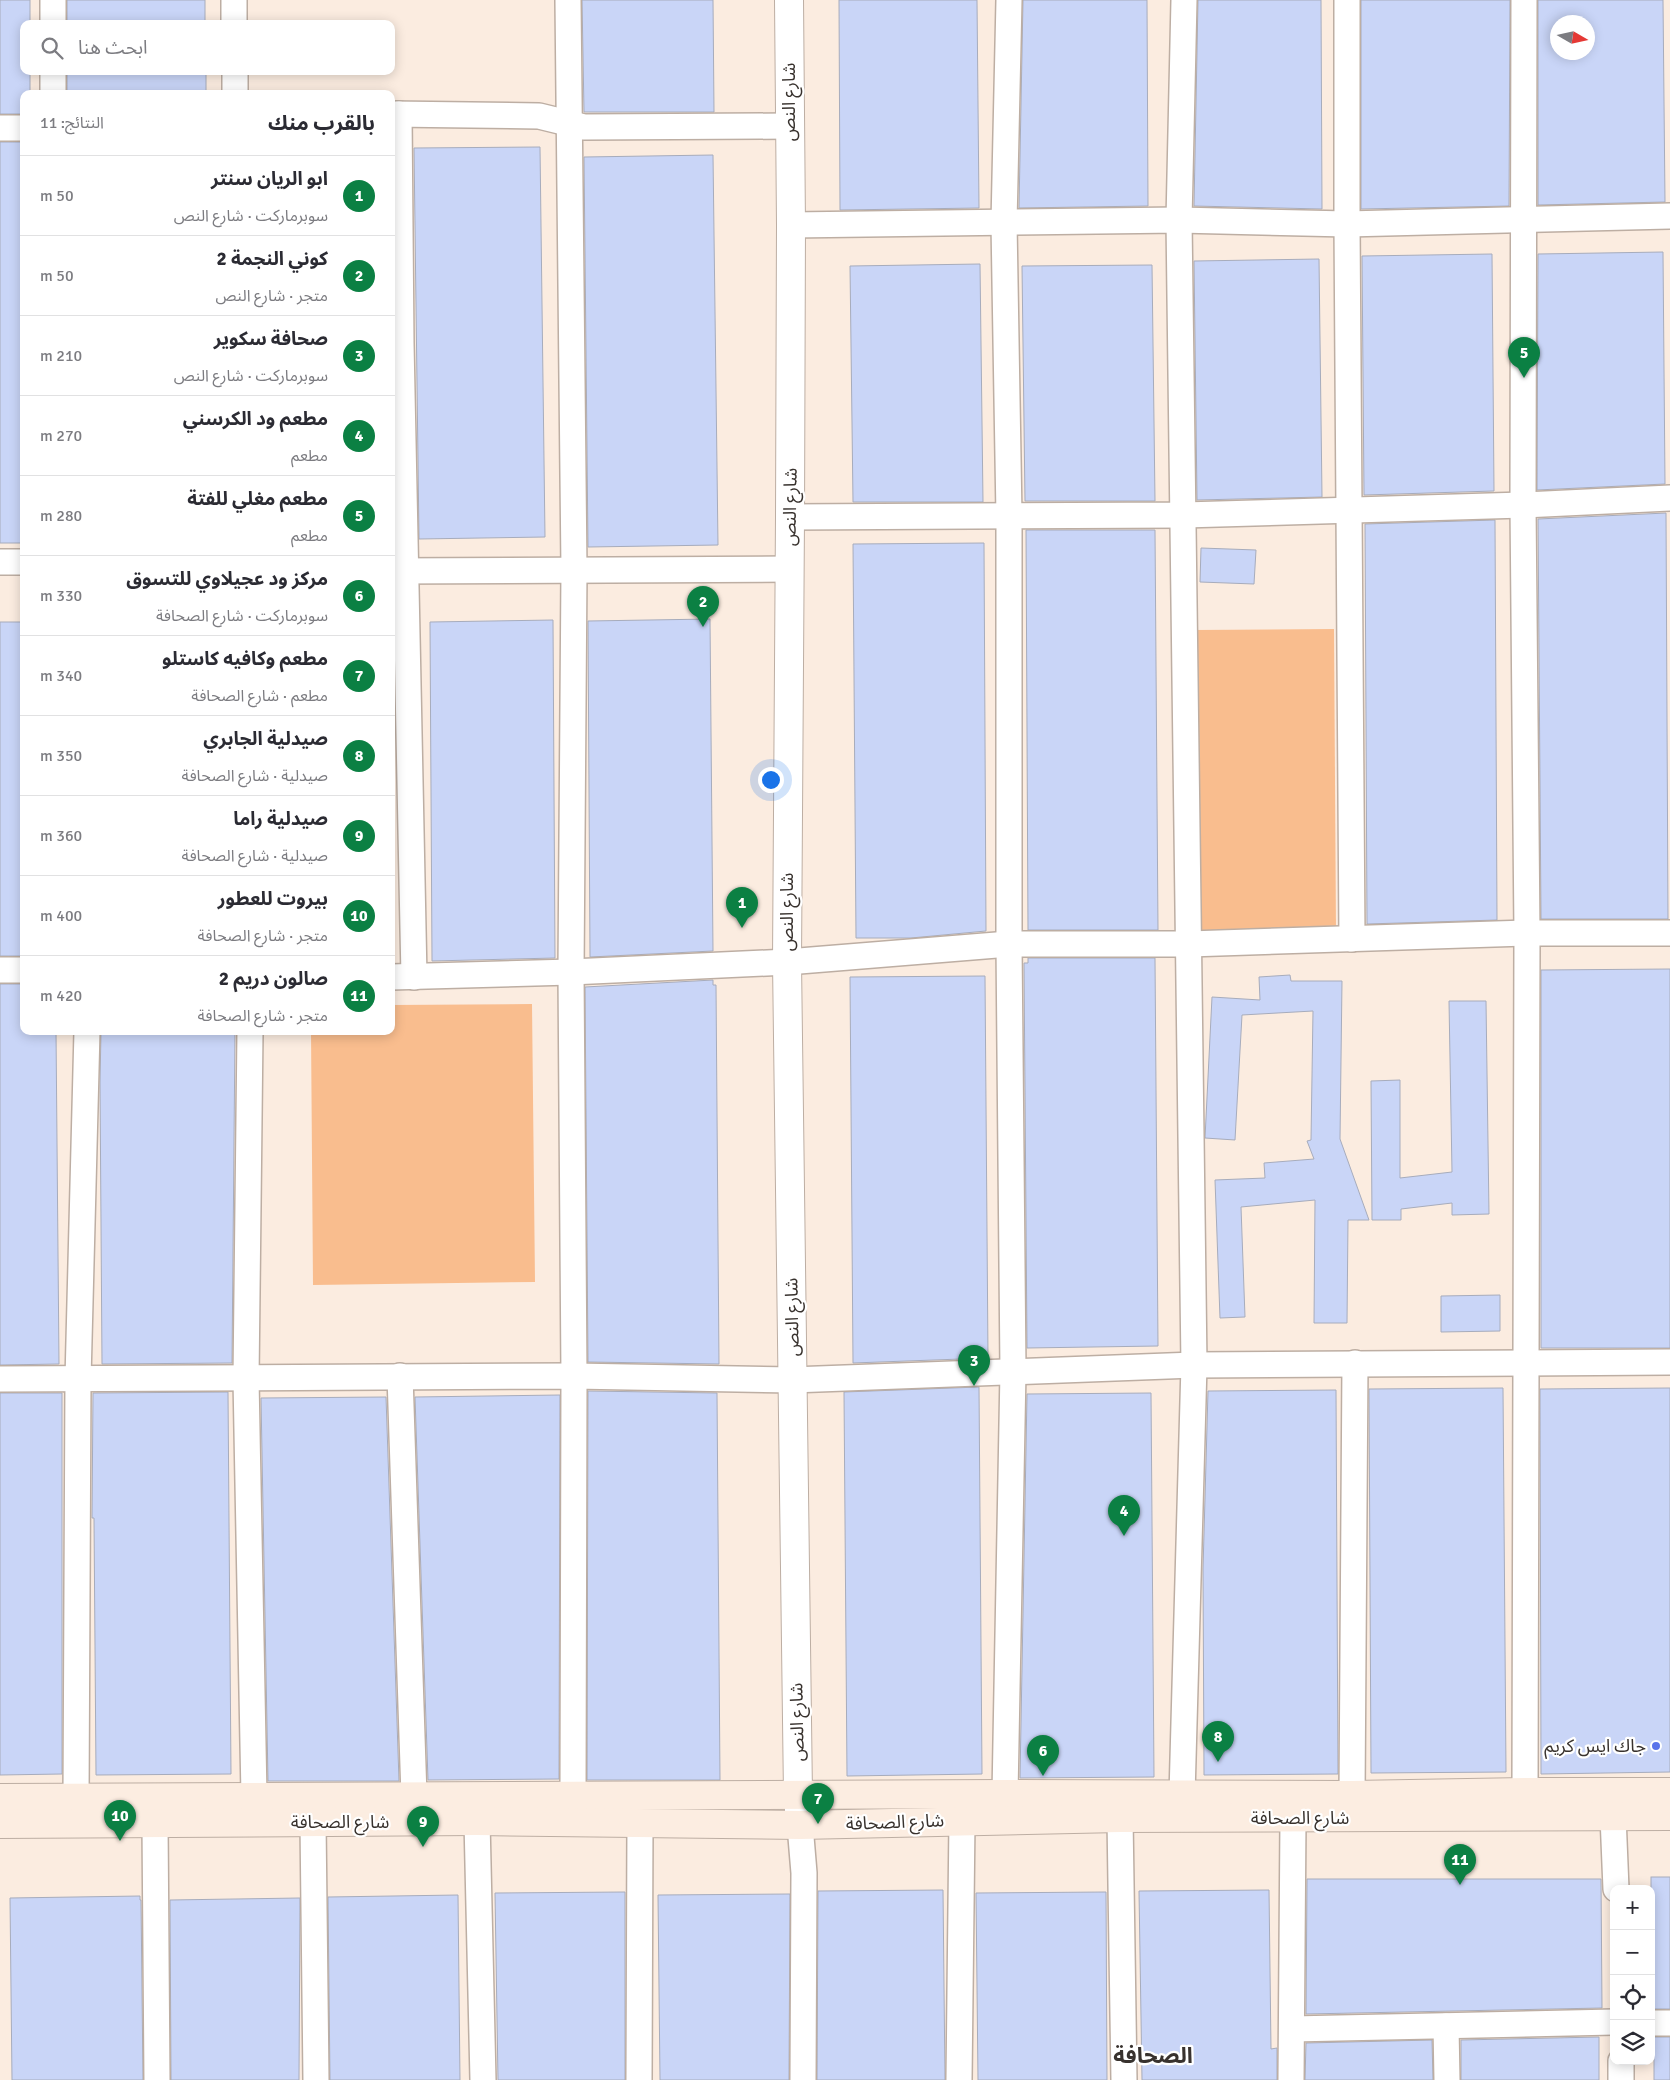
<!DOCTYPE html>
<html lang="ar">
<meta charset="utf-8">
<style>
body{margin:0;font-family:Signika,"Noto Sans Arabic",sans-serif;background:#f7f7f7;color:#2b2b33;direction:rtl}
.controls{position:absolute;right:15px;bottom:15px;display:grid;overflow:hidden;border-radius:10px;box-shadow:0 2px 12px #0003}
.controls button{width:45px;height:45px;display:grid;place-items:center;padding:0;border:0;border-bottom:1px solid #e1e1e2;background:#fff;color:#2b2b33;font:25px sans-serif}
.compass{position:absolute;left:1550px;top:15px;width:45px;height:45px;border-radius:50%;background:#fff;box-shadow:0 2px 12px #0003;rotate:99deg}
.you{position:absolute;left:770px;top:779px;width:18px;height:18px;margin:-12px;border:4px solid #fff;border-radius:50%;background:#1a73e8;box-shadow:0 0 0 8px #1a73e833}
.badge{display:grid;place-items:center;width:32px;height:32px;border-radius:50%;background:#0b8043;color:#fff;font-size:16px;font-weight:700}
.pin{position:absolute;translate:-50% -41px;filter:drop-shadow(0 1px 2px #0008)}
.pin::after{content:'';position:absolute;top:26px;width:18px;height:15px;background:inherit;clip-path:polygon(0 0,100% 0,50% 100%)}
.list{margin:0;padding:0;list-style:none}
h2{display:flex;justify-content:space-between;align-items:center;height:65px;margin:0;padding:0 20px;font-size:21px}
h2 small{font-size:16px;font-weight:400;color:#7c7c81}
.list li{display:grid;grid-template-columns:32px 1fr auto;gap:15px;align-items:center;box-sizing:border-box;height:80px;padding:0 20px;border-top:1px solid #e1e1e2}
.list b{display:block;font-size:19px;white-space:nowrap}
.list p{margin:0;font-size:16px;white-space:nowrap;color:#7c7c81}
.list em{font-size:16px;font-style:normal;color:#7c7c81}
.icon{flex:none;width:28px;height:28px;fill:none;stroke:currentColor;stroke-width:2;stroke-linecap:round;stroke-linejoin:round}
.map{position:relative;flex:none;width:1670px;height:2080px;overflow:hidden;direction:ltr}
.search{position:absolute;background:#fff;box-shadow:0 2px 12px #0003;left:20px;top:20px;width:375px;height:55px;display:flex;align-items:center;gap:12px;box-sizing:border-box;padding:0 18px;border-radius:10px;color:#7c7c81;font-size:19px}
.panel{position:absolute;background:#fff;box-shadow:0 2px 12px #0003;left:20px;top:90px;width:375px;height:945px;border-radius:10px;direction:rtl}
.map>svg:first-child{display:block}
.green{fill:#f9bd8e}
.building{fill:#c9d5f7;stroke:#a7acbc;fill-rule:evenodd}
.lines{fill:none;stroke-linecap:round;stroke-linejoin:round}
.minor-casing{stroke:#bdaea3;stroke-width:28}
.tertiary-casing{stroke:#bdaea3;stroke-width:30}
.secondary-casing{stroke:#bdaea3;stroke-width:30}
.minor{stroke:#fff;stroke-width:25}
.tertiary{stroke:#fff;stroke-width:28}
.secondary{stroke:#fcede1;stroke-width:28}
.poi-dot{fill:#5a73ea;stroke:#fff;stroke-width:2}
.labels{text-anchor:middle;stroke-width:4.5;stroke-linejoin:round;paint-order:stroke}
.street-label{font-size:18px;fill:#38322e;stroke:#fff}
.poi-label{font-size:18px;fill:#38322e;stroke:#fff;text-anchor:end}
.district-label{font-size:22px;font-weight:bold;fill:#38322e;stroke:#fff}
</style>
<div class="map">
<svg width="1670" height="2080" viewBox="0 0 1670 2080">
<rect width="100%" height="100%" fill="#fbece0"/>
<g class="green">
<path d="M 1334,629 L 1336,931 L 1195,932 L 1194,630 Z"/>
<path d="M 532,1004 L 535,1282 L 313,1285 L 311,1031 L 391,1031 L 391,1005 Z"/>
</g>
<g class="building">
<path d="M 0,0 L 30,0 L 30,24 L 24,24 L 24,71 L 30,71 L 30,94 L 24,94 L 24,114 L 0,114 Z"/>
<rect x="67" y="0" width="138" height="24"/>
<path d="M 582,0 L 713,0 L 714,112 L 584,112 Z"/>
<path d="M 839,0 L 977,0 L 979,208 L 840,210 Z"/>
<path d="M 1023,0 L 1147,0 L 1148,206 L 1019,208 Z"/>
<path d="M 1198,0 L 1321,0 L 1322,209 L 1194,206 Z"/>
<path d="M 1361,0 L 1510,0 L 1509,206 L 1361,209 Z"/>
<path d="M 1538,0 L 1663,0 L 1665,202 L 1538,205 ZM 1558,22 L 1588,22 L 1588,52 L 1558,52 Z"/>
<rect x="67" y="71" width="139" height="23"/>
<rect x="0" y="142" width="24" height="401"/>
<path d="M 540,147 L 545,537 L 419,539 L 414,148 Z"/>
<path d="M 713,155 L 718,545 L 588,547 L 584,157 Z"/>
<path d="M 1663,252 L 1665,484 L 1537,490 L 1538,254 Z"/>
<path d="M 1492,254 L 1494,491 L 1364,495 L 1362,256 Z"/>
<path d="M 1319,259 L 1322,497 L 1197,500 L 1194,261 Z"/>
<path d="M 980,264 L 983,502 L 853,502 L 850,266 Z"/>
<path d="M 1152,265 L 1155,501 L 1025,501 L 1022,266 Z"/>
<path d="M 1666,513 L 1668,919 L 1541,919 L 1538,519 Z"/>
<path d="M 1495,520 L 1497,920 L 1367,924 L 1365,524 Z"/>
<path d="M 1026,530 L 1155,530 L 1158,930 L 1028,930 Z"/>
<path d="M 984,543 L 986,931 L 911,938 L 856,938 L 853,544 Z"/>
<path d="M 1201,548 L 1256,550 L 1254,584 L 1200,582 Z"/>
<path d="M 710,619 L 713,951 L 590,957 L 588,621 Z"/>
<path d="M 553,620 L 555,958 L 432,961 L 430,622 Z"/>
<rect x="0" y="622" width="24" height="334"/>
<path d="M 1028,958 L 1155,958 L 1158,1346 L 1027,1348 L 1024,963 L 1028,963 Z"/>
<path d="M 1670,969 L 1670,1348 L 1541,1348 L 1541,970 Z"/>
<path d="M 1290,975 L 1291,981 L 1342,981 L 1340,1139 L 1369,1220 L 1348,1220 L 1347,1323 L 1314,1323 L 1315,1200 L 1241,1207 L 1245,1317 L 1220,1318 L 1215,1180 L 1265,1178 L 1264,1163 L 1314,1159 L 1307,1141 L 1311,1140 L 1313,1011 L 1242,1015 L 1235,1140 L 1205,1138 L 1212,997 L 1260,1000 L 1259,977 Z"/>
<path d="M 985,976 L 988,1358 L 853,1363 L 850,977 Z"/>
<path d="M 713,980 L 713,985 L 716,985 L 719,1364 L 588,1362 L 585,987 Z"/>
<path d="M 0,984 L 24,984 L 24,1031 L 56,1031 L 59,1364 L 0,1365 Z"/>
<path d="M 1449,1001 L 1486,1001 L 1489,1214 L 1452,1215 L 1452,1203 L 1401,1209 L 1401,1220 L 1372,1220 L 1371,1081 L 1400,1080 L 1400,1178 L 1452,1172 Z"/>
<path d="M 101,1031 L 235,1031 L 232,1363 L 102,1364 L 100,1082 Z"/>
<path d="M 1500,1295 L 1500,1331 L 1441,1332 L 1441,1296 Z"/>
<path d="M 979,1387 L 982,1774 L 847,1776 L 844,1392 Z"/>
<path d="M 1503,1388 L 1506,1772 L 1371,1773 L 1369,1389 Z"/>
<path d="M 1670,1388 L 1670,1772 L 1541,1774 L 1540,1389 Z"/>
<path d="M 1336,1390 L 1338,1774 L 1204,1775 L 1203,1569 L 1208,1391 Z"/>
<path d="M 588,1391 L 717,1393 L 720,1780 L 587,1780 Z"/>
<path d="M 228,1392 L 231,1774 L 96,1775 L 94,1518 L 92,1518 L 93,1393 Z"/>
<path d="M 0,1393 L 62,1393 L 62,1774 L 0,1775 Z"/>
<path d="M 1151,1393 L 1154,1777 L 1020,1778 L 1027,1394 Z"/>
<path d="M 560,1395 L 559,1779 L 428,1780 L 415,1397 Z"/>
<path d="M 386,1397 L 399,1781 L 268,1781 L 261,1398 Z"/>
<rect x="1651" y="1877" width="19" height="132"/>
<path d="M 1307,1879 L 1601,1879 L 1602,2008 L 1306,2014 Z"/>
<path d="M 943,1890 L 945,2080 L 817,2080 L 818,1891 Z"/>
<path d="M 1269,1890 L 1271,2049 L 1277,2048 L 1277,2080 L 1142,2080 L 1139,1891 Z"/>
<path d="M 625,1892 L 625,2080 L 498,2080 L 495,1893 Z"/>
<path d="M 1106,1892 L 1107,2080 L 978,2080 L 976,1893 Z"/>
<path d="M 790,1894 L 789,2080 L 660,2080 L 658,1895 Z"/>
<path d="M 458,1895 L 460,2080 L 330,2080 L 328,1897 Z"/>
<path d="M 140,1896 L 140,1900 L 141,1900 L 143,2080 L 12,2080 L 10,1898 Z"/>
<path d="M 300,1898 L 299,2080 L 171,2080 L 170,1900 Z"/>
<path d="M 1599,2037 L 1599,2080 L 1461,2080 L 1461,2040 Z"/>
<rect x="1654" y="2037" width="16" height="43"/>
<path d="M 1432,2040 L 1433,2080 L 1305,2080 L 1306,2043 Z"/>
</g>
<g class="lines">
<defs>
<g id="minor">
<path d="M 234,0 L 234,24"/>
<path d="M 568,0 L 574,570 L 571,972 L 574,1376 L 573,1795"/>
<path d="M 1347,0 L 1347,224 L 1352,939"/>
<path d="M 1524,0 L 1523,505 L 1527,933 L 1525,1792"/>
<path d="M 53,24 L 53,0"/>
<path d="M 235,71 L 235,94"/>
<path d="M 53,94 L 53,71"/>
<path d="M 391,114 L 539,116 L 584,127 L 789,126"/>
<path d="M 399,114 L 401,343 L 414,977"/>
<path d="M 0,128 L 24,128"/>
<path d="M 791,225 L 1179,220 L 1347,224 L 1670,216"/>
<path d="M 790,517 L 1184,515 L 1523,505 L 1670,498"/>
<path d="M 0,562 L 24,562"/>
<path d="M 391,571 L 789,569"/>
<path d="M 0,970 L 24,970"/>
<path d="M 391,977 L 571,972 L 787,962 L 1009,944 L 1189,944 L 1527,933 L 1670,933"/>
<path d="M 250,1031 L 246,1379 L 254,1796"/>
<path d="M 400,1376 L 414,1796"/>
<path d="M 0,1379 L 574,1376 L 792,1380 L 1194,1365 L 1670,1362"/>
<path d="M 1005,1794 L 1013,1371 L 1009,944 L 1009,516 L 1004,223 L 1009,0"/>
<path d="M 1182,1795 L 1194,1365 L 1179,220 L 1184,0"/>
<path d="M 1352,1795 L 1355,1363"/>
<path d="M 76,1799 L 78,1379 L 87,1031"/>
<path d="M 1613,1816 L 1616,1889"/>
<path d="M 1120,1818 L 1124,2080"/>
<path d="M 477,1821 L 483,2080"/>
<path d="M 313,1822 L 316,2080"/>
<path d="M 155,1823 L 157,2080"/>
<path d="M 800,1825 L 804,1873 L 803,2080"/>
<path d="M 1651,2023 L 1670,2023"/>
<path d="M 1446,2026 L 1447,2080"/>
<path d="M 1292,2029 L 1614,2022"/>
<path d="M 1621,2061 L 1621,2080"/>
<path d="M 639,2080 L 640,1822"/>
<path d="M 959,2080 L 962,1820"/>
<path d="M 1291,2080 L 1293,1819"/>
</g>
<path id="tertiary" d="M 789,0 L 791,225 L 790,517 L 787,962 L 798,1795 L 800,1825"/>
<g id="secondary">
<path d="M 0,1798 L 1005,1794 L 1352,1795 L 1525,1792 L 1670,1792"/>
<path d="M 0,1824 L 477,1821 L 800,1825 L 1120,1818 L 1670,1816"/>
</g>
</defs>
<use href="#minor" class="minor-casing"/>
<use href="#tertiary" class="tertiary-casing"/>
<use href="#secondary" class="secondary-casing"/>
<use href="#minor" class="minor"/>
<use href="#tertiary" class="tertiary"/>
<use href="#secondary" class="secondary"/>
</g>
<circle class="poi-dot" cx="1656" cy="1746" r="5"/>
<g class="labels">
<g class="street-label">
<text transform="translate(789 102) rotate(-90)" y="6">شارع النص</text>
<text transform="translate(790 507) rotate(-89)" y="6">شارع النص</text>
<text transform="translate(787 912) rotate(-90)" y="6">شارع النص</text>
<text transform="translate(792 1317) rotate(-91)" y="6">شارع النص</text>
<text transform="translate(797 1722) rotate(-91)" y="6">شارع النص</text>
<text x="1300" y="1824">شارع الصحافة</text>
<text x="340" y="1828">شارع الصحافة</text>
<text transform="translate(895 1822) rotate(-2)" y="6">شارع الصحافة</text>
</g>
<g class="poi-label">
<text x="1646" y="1752">جاك ايس كريم</text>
</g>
<g class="district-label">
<text x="1153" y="2063">الصحافة</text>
</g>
</g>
</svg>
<div class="controls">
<button>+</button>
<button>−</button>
<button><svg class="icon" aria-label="locate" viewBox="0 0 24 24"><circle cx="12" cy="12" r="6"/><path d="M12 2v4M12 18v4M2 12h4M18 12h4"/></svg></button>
<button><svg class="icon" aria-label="layers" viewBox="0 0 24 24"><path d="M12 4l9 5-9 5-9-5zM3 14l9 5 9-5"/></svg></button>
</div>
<svg class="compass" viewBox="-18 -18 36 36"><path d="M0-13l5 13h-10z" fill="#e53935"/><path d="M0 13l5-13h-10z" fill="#7c7c81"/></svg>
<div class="you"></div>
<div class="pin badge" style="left:742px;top:928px">1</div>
<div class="pin badge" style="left:703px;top:627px">2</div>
<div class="pin badge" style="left:974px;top:1386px">3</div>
<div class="pin badge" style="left:1124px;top:1536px">4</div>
<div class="pin badge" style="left:1524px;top:378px">5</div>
<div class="pin badge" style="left:1043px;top:1776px">6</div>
<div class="pin badge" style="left:818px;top:1824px">7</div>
<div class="pin badge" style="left:1218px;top:1762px">8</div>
<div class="pin badge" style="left:423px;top:1847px">9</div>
<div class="pin badge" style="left:120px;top:1841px">10</div>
<div class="pin badge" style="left:1460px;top:1885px">11</div>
<div class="search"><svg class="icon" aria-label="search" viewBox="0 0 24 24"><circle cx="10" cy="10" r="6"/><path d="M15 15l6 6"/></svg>ابحث هنا</div>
<section class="panel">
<h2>بالقرب منك<small>النتائج: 11</small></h2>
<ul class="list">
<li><span class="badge">1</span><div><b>ابو الريان سنتر</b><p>سوبرماركت · شارع النص</p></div><em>50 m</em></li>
<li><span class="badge">2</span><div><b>كوني النجمة 2</b><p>متجر · شارع النص</p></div><em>50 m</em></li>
<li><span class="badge">3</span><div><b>صحافة سكوير</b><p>سوبرماركت · شارع النص</p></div><em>210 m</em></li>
<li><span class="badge">4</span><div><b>مطعم ود الكرسني</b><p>مطعم</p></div><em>270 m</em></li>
<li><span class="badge">5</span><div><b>مطعم مغلي للفتة</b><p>مطعم</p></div><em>280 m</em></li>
<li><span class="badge">6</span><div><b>مركز ود عجيلاوي للتسوق</b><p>سوبرماركت · شارع الصحافة</p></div><em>330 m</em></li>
<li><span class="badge">7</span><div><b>مطعم وكافيه كاستلو</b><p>مطعم · شارع الصحافة</p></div><em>340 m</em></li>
<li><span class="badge">8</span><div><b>صيدلية الجابري</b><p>صيدلية · شارع الصحافة</p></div><em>350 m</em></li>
<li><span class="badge">9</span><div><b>صيدلية راما</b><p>صيدلية · شارع الصحافة</p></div><em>360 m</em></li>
<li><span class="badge">10</span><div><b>بيروت للعطور</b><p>متجر · شارع الصحافة</p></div><em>400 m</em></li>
<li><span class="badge">11</span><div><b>صالون دريم 2</b><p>متجر · شارع الصحافة</p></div><em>420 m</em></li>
</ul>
</section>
</div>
